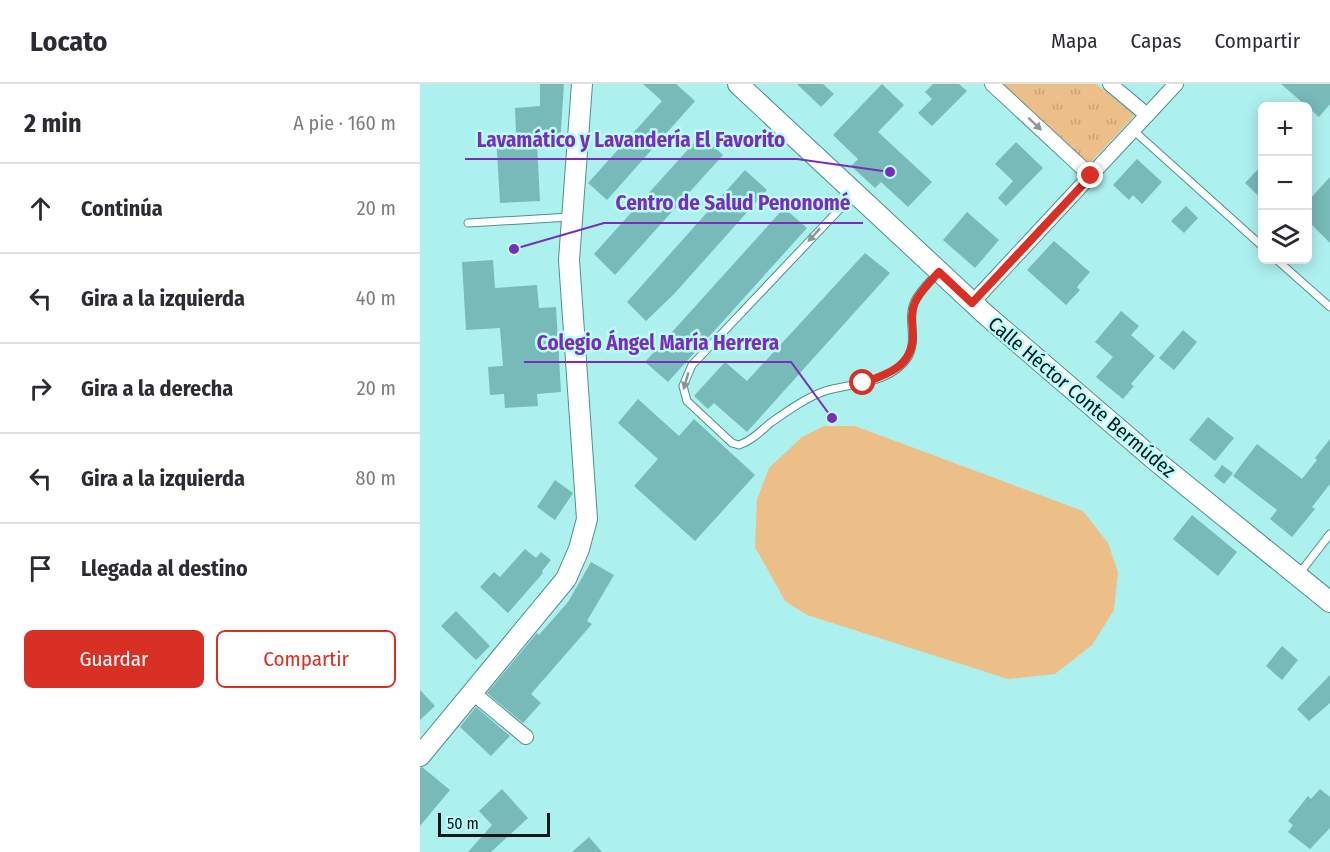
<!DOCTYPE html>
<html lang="es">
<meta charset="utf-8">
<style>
body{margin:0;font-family:"Fira Sans Condensed",sans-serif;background:#f7f7f7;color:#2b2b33}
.controls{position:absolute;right:18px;top:18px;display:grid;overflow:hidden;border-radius:9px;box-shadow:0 3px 15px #0003}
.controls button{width:54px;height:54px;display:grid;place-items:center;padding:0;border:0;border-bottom:2px solid #e1e1e2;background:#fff;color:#2b2b33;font:30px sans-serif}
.scale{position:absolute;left:18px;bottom:15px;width:112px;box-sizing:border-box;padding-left:6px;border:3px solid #001817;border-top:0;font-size:16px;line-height:21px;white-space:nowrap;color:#001817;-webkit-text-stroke:4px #bafefb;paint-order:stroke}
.stop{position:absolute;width:18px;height:18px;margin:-14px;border:4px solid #d93025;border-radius:50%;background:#fff}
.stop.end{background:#d93025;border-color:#fff;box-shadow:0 2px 6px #0008}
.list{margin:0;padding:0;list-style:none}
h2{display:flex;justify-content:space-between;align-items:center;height:78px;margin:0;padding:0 24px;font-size:26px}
h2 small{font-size:20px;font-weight:400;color:#7c7c81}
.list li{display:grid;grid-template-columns:39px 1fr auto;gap:18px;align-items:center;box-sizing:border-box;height:90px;padding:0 24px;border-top:2px solid #e1e1e2}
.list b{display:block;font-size:22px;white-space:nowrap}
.list em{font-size:20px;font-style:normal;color:#7c7c81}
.actions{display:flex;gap:12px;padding:18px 24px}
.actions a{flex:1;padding:14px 0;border:2px solid #d93025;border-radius:9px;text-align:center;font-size:21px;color:#d93025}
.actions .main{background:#d93025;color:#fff}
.icon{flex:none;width:33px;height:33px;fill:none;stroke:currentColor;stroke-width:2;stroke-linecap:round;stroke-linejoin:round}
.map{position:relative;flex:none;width:910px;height:768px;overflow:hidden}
header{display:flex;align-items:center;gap:36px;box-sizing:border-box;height:84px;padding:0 30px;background:#fff;border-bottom:2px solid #e1e1e2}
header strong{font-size:28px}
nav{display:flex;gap:33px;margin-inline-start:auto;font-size:21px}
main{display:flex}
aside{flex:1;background:#fff}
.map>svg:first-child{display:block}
.grass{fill:#ebbf87}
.park{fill:url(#park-tufts)}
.building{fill:#77bab7}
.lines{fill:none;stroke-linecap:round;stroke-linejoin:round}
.lane-casing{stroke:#4e908e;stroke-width:9}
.street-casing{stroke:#4e908e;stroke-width:16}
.secondary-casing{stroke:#4e908e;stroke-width:22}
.lane{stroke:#fff;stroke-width:7}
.street{stroke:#fff;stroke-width:14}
.secondary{stroke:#fff;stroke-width:20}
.oneway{fill:#8c9797}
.route{stroke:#d93025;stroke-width:8}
.labels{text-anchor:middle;stroke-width:5;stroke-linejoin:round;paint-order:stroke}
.street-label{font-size:20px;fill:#001817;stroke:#bafefb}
.leader{fill:none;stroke:#7b2cbf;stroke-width:2}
.callout-dot{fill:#7b2cbf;stroke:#bafefb;stroke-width:2}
.callout-label{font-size:21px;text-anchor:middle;font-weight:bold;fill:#7b2cbf;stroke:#bafefb;stroke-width:5;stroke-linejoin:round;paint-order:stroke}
</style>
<header>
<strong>Locato</strong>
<nav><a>Mapa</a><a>Capas</a><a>Compartir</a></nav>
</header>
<main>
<aside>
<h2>2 min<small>A pie · 160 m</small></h2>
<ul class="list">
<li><svg class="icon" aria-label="ahead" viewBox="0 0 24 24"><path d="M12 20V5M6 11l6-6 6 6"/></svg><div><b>Continúa</b></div><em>20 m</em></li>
<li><svg class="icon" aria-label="left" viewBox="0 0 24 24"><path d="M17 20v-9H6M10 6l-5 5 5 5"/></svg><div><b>Gira a la izquierda</b></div><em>40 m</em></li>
<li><svg class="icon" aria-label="right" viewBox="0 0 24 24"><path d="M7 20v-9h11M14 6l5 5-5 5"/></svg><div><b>Gira a la derecha</b></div><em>20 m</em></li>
<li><svg class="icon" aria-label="left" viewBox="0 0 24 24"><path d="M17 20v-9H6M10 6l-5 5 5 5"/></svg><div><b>Gira a la izquierda</b></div><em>80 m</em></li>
<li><svg class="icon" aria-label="arrive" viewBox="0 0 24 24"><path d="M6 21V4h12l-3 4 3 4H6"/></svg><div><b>Llegada al destino</b></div></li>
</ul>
<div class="actions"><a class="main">Guardar</a><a>Compartir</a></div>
</aside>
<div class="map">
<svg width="910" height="768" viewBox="0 0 910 768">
<defs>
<pattern id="park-tufts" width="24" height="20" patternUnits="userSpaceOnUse" patternTransform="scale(1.5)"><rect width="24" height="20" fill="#ebbf87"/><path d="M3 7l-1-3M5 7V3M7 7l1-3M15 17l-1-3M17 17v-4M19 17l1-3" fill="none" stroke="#c8a374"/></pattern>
</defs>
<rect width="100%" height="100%" fill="#adf1ee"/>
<path class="grass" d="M 404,342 L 435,342 L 663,427 L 688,459 L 698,488 L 694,526 L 672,561 L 635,590 L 588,595 L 387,531 L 365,517 L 335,463 L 337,415 L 349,384 L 382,353 Z"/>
<path class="park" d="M 580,0 L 676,0 L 715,31 L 668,81 Z"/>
<g class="building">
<path d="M 120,0 L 144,0 L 140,60 L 117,59 L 120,117 L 80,119 L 76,52 L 96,50 L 95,24 L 120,22 Z"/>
<path d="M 223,0 L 256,0 L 275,17 L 187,116 L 168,99 L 242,17 Z"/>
<path d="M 377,0 L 403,0 L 414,10 L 401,23 Z"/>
<path d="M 462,0 L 484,21 L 458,48 L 512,98 L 488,123 L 461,98 L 455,104 L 431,82 L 438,75 L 413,51 Z"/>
<path d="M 513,0 L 539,0 L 547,7 L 512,42 L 498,29 L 512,15 L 505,8 Z"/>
<path d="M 861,0 L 910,0 L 910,20 L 899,33 Z"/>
<path d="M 281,51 L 303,71 L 195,191 L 174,170 Z"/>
<path d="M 596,58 L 623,84 L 586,122 L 578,114 L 593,97 L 575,80 Z"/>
<path d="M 717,75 L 742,98 L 722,120 L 713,111 L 709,116 L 693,101 Z"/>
<path d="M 843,80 L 843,116 L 825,99 Z"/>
<path d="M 325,86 L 347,106 L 254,210 L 226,237 L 207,218 Z"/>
<path d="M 910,93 L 910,159 L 888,137 L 888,117 Z"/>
<path d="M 766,122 L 778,134 L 764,149 L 751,137 Z"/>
<path d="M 364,124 L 387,144 L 248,298 L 225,278 Z"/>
<path d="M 547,128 L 579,156 L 555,184 L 523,156 Z"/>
<path d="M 634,157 L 670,188 L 657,203 L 660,206 L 646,221 L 607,186 Z"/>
<path d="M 445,169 L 470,189 L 327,348 L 294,319 L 288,325 L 274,312 L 305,278 L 327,297 Z"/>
<path d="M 73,176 L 75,204 L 117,201 L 119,224 L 136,223 L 141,308 L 117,310 L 118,322 L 85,324 L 84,310 L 70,311 L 68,283 L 83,282 L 80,244 L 46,246 L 42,178 Z"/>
<path d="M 701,227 L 719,242 L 711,251 L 735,272 L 711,300 L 714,302 L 703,315 L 676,293 L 693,273 L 675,258 Z"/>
<path d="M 763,246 L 777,258 L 754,286 L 739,274 Z"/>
<path d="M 218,315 L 259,352 L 274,335 L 335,391 L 275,457 L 214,402 L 238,375 L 198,339 Z"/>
<path d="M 788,333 L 814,354 L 795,377 L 769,356 Z"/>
<path d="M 910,355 L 910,400 L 892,423 L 895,425 L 872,453 L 850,435 L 857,426 L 813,392 L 837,360 L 882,395 L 897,376 L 895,374 Z"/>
<path d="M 802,381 L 813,389 L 804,400 L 794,392 Z"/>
<path d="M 135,396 L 153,409 L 135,436 L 117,423 Z"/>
<path d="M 772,431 L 817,468 L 798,492 L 753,455 Z"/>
<path d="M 105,465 L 116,474 L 121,468 L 131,476 L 122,487 L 123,489 L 88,529 L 60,503 L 74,488 L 80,493 Z"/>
<path d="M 171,478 L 194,491 L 167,537 L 172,540 L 111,610 L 121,619 L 103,639 L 67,609 L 117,549 L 119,551 L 148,518 Z"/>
<path d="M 36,527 L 70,562 L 56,576 L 21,542 Z"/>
<path d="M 862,562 L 878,576 L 862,596 L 846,582 Z"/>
<path d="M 910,591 L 910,619 L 889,637 L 877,625 Z"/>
<path d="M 0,606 L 15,622 L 0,636 Z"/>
<path d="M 56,623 L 90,652 L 71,672 L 40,643 Z"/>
<path d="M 2,683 L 30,706 L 0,742 L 0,684 Z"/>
<path d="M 82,705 L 108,734 L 71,768 L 48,768 L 72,741 L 59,727 Z"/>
<path d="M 900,705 L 910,713 L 910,744 L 890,765 L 868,748 L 873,741 L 868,737 L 888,712 L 891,715 Z"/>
<path d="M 169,753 L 182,768 L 152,768 Z"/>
</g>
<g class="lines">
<defs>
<g id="lane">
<path d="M 713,46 L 842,162"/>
<path d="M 433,111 L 272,281 L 263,302 L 267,317 L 312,359 L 319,361 C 331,357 340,348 349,340 C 366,328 385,314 405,307 C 431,299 471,300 488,273 C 498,256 487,236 494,219 C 499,208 509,198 517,190"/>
<path d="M 48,139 L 150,133"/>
<path d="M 857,176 L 910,223"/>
<path d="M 879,490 L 910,450"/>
</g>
<g id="street">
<path d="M 572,0 L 671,92"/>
<path d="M 690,0 L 727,31"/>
<path d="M 552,219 L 756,0"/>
<path d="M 52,608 L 106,653"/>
</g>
<g id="secondary">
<path d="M 318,0 L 566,231 L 736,377 L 910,518"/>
<path d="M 0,672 L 146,495 L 159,465 L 167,435 L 149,176 L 162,0"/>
</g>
</defs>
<use href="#lane" class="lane-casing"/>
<use href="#street" class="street-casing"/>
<use href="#secondary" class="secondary-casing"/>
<use href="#lane" class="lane"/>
<use href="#street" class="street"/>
<use href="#secondary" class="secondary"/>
</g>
<defs><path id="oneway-solid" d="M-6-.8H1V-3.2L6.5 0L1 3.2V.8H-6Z" transform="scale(1.5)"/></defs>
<g class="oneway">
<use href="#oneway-solid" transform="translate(615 40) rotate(43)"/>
<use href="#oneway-solid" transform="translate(394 151) rotate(133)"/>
<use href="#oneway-solid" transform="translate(266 297) rotate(106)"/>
</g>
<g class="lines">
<path class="route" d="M 443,299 C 466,291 492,283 493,253 C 493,243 490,231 494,221 C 498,209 511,197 519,188 L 552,219 L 671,92"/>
</g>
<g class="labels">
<g class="street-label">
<text transform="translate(662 313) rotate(40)" y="7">Calle Héctor Conte Bermúdez</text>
</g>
</g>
<path class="leader" d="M470 88L377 75H45M94 165L184 139H443M412 334L371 278H104"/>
<g class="callout-dot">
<circle cx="470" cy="88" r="6"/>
<circle cx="94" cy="165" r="6"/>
<circle cx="412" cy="334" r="6"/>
</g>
<g class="callout-label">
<text x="211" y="63">Lavamático y Lavandería El Favorito</text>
<text x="313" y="126">Centro de Salud Penonomé</text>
<text x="238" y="266">Colegio Ángel María Herrera</text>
</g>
</svg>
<div class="controls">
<button>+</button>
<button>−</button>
<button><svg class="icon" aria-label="layers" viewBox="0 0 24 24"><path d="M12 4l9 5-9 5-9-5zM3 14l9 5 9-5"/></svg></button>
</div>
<div class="scale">50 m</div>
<div class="stop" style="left:443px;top:299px"></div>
<div class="stop end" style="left:671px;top:92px"></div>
</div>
</main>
